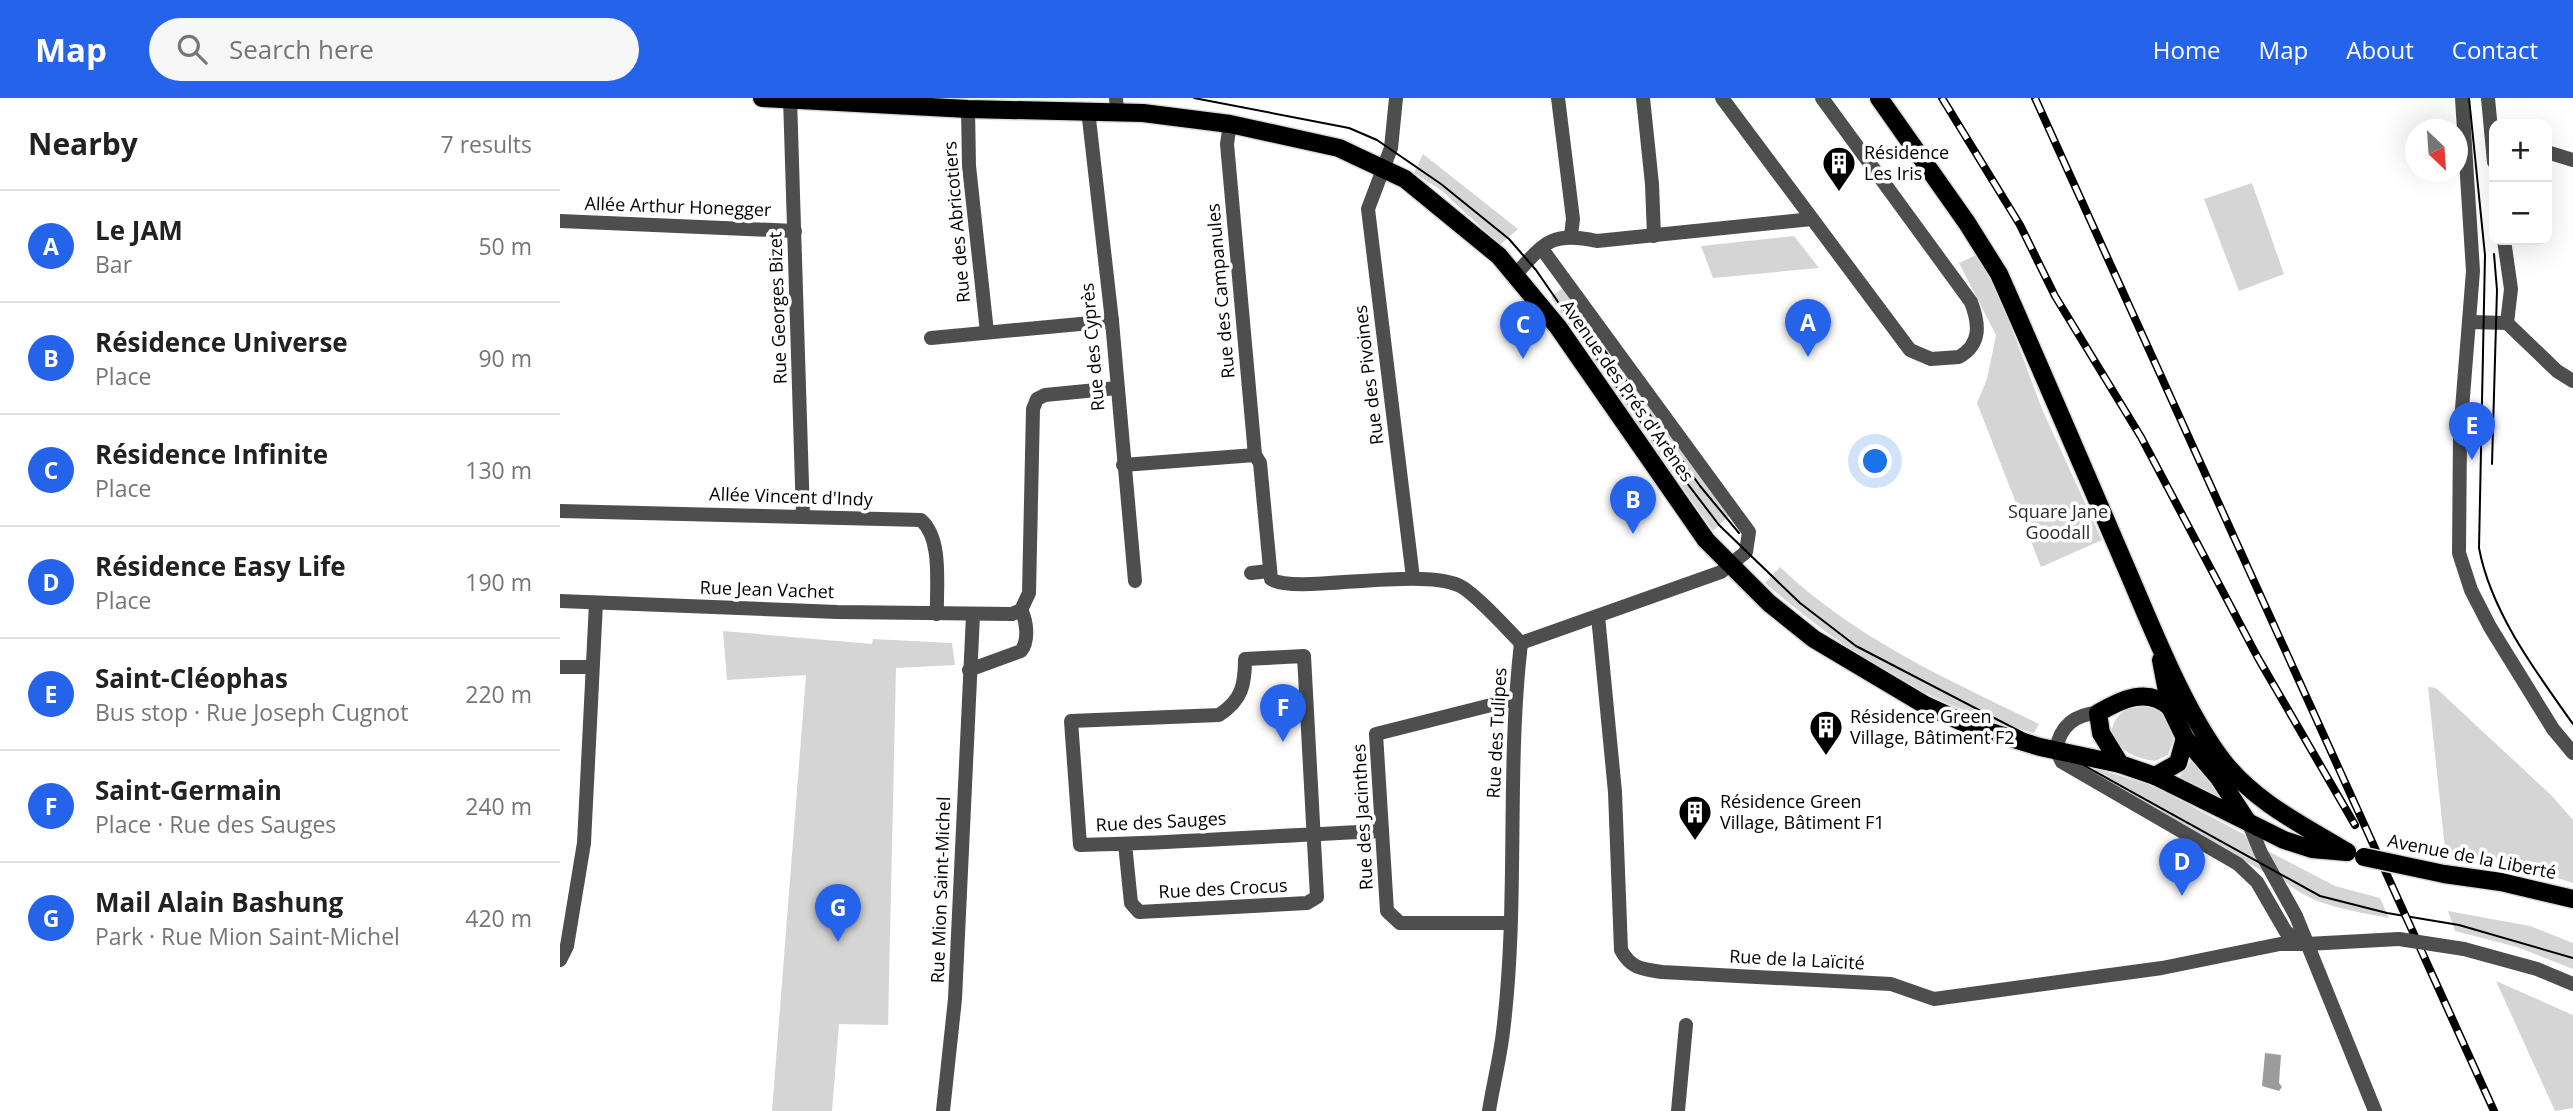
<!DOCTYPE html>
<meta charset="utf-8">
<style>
body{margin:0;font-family:"Open Sans",sans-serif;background:#f6f6f6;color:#222}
.controls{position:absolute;right:21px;top:21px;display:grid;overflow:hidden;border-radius:14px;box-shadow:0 7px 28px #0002}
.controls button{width:63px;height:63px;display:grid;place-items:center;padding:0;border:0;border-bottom:2px solid #e0e0e0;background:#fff;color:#222;font:35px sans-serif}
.compass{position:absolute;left:1845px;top:21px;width:63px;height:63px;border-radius:50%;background:#fff;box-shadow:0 7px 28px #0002;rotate:155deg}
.you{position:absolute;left:1316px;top:364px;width:24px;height:24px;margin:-18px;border:5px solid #fff;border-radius:50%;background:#1a73e8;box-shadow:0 0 0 10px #1a73e833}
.badge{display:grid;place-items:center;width:46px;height:46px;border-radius:50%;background:#2563eb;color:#fff;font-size:23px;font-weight:700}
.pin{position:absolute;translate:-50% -58px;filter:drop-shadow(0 2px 4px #0008)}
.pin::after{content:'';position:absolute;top:37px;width:24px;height:21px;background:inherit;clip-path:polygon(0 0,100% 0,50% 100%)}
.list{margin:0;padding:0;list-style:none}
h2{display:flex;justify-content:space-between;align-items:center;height:91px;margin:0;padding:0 28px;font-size:30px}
h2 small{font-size:23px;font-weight:400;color:#767676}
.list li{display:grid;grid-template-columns:46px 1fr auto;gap:21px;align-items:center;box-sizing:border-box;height:112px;padding:0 28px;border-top:2px solid #e0e0e0}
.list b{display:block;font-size:26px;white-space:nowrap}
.list p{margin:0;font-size:23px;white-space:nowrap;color:#767676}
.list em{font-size:23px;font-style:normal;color:#767676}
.icon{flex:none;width:38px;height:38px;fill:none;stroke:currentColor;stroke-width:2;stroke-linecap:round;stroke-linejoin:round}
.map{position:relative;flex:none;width:2013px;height:1013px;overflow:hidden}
header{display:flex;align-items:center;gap:42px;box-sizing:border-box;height:98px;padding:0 35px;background:#2563eb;color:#fff}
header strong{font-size:33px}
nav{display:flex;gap:38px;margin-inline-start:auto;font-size:24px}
.search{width:490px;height:63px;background:#f6f6f6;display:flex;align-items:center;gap:18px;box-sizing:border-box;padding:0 24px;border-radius:38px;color:#767676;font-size:26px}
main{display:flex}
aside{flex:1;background:#fff}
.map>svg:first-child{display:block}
.green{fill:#d5d5d5}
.water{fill:#9c9c9c}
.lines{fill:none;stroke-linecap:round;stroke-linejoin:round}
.primary-casing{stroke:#dbdbdb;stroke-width:21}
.minor{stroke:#4e4e4e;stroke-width:14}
.tertiary{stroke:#4e4e4e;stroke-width:14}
.primary{stroke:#000;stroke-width:18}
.tram{stroke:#000;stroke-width:2}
.rail-casing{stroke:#000;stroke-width:8}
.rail{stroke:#fff;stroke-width:5;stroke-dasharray:16;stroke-linecap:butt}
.primary-bridge-casing{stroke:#dbdbdb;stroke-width:21;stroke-linecap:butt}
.tertiary-bridge{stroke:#4e4e4e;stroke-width:14}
.primary-bridge{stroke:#000;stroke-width:18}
.labels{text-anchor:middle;stroke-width:7;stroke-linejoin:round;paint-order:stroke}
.poi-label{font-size:18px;fill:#000;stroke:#fff;text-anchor:start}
.street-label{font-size:18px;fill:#000;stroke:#fff}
.park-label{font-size:18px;fill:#2c2c2c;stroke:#fff}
</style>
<header>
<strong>Map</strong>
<div class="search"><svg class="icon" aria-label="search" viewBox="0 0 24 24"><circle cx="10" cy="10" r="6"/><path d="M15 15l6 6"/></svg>Search here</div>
<nav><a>Home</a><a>Map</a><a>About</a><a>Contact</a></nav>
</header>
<main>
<aside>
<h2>Nearby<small>7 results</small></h2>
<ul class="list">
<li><span class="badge">A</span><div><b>Le JAM</b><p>Bar</p></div><em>50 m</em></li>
<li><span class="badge">B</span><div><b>Résidence Universe</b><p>Place</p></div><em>90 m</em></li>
<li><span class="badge">C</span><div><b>Résidence Infinite</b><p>Place</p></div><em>130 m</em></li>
<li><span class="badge">D</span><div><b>Résidence Easy Life</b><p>Place</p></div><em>190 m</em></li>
<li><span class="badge">E</span><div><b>Saint-Cléophas</b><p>Bus stop · Rue Joseph Cugnot</p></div><em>220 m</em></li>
<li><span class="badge">F</span><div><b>Saint-Germain</b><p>Place · Rue des Sauges</p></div><em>240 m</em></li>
<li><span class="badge">G</span><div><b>Mail Alain Bashung</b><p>Park · Rue Mion Saint-Michel</p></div><em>420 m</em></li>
</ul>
</aside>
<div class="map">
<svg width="2013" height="1013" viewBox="0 0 2013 1013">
<rect width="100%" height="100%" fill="#fff"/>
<g class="green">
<path d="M 863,56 L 958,131 L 940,147 L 881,92 L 854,75 Z"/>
<path d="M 1692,85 L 1724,176 L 1679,193 L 1644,101 Z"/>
<path d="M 1234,138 L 1259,170 L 1153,180 L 1141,148 Z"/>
<path d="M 1416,157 L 1439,196 L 1482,311 L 1542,442 L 1481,469 L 1417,305 L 1427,281 L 1436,237 L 1399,165 Z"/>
<path d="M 1005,188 L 1171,416 L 1153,433 L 1004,221 L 991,199 Z"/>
<path d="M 1220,469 C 1294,540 1387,581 1479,626 L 1474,635 C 1369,609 1286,554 1205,485 Z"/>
<path d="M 163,533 L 312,546 L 313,541 L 392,545 L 395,567 L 336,570 L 328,927 L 279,926 L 272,1013 L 212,1013 L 246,577 L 167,582 Z"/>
<path d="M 1868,589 L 1876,590 L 1991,697 L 2013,722 L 2013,785 L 1939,761 L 1886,761 Z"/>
<path d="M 1587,606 L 1606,617 L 1614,641 L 1608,657 L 1595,663 C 1575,660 1561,654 1551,636 C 1554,614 1568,609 1587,606 Z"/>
<path d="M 1633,660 L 1668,706 L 1619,679 Z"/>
<path d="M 1517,665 L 1594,688 L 1685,737 L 1704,774 Z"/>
<path d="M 1708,753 L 1775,788 L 1820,800 L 1829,820 C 1795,813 1751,808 1725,783 C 1718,776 1713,762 1708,753 Z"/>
<path d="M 1888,813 L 1970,828 L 2013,845 L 2013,871 L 1957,849 L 1895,833 Z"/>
<path d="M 1936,883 L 2013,917 L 2013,1010 L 1995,1013 Z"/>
</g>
<path class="water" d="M 1705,955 L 1721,957 L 1719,985 L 1722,989 L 1719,993 L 1702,988 Z"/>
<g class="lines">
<defs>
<g id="primary">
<path d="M 202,0 L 408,11 L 583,15 L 670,26 L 779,50 L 798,59 L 845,81 L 939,158 L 998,229 L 1146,442 L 1209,505 L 1254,541 L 1365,607 L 1411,628 L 1480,649 L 1560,666 L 1595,678 L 1724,742 L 1752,751 L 1787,754"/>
<path d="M 1319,0 L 1407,125 L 1439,176 C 1483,275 1525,374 1568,474 C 1593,532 1625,614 1663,663 C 1696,705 1743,727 1787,754"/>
<path d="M 1601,562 L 1610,609 L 1625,640 L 1659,680 L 1687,723"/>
<path d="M 1560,666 L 1541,635 L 1538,615 C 1562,601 1587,589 1610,609"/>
<path d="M 1595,678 L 1618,665 L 1625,640"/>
<path d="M 1884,776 L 1941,784 L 2013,801"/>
</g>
</defs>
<use href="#primary" class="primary-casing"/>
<g class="minor">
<path d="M 230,0 L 243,418"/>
<path d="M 556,0 L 557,12"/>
<path d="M 836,0 L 831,50 L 808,111 L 853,480"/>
<path d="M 998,0 L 1013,121 L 1011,137"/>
<path d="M 1083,0 L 1092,86 L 1094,138"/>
<path d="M 1162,0 L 1350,252 L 1371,261 L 1399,259 C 1422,246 1419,225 1411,204 L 1262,0"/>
<path d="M 408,11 L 409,68 L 427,234"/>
<path d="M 528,12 L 552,223 L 575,483"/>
<path d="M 670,26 L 667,46 L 695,357 L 700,365 L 711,481 C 734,497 857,469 898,487 C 912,492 948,532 961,545"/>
<path d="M 1987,54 L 2013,62"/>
<path d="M 0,123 L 235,133"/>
<path d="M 956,176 C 985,144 992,133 1037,143 L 1252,121"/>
<path d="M 371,240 L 552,223"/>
<path d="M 563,367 L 695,357"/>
<path d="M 0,413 L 361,422 C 383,441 376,489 377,516"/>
<path d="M 691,475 L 709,473"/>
<path d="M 0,503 L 277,514 L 452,516 L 461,512 L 469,495 L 473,311 L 477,301 L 485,297 L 557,290"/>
<path d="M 1038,518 L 1055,694 L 1061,852 C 1071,871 1083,871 1102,874 L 1331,886 L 1374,901 L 1602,870 L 1720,846 L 1747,846"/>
<path d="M 961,545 L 1161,474 L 1186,454 L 1189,434 L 982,151"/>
<path d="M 0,569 L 32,569"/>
<path d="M 409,572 L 461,553 C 469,543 467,523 461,512"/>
<path d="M 565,746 L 571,805 L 579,814 L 747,805 L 757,799 L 744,558 L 685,561 C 685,587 682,602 659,617 L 511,623 L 520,747 C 621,745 722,737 822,733"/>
<path d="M 950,825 L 840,825 L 827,813 L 816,636 L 955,601"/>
<path d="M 0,862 L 7,848 L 24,745 L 36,505"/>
<path d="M 383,1013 L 395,901 L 413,517"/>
<path d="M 929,1013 C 933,987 940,960 943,934 C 959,805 946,674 961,545"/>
<path d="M 1118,1013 L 1126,927"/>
</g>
<g class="tertiary">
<path d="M 1902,0 L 1913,173 L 1900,336 L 1899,455 L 1911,492 L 1930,529 L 1993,631 L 2013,655"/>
<path d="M 1928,0 L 1934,64"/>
<path d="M 1944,142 L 1951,191 L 1947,225"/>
<path d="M 1910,224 L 1947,225 L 1997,273 L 2013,283"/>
<path d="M 1538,615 C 1515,616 1500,628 1496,652 L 1502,664 L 1678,766 L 1697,784 L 1726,834 L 1747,846"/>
<path d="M 1689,726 L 1701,755 L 1736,818 L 1815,1013"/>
<path d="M 1747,846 L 1839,841"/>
<path d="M 1904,851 L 1977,871 L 2013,886"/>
</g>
<use href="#primary" class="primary"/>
<g class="tram">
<path d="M 634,0 L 789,30 L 817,42 L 881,86 L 949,141 L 976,172 L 1085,330 L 1159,427 L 1240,505 L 1296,548 L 1496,652 L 1760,798 L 1827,815 L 1899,827 L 2013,860"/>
<path d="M 1909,0 L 1925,157 L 1919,450 C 1931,514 1976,574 2013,626"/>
<path d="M 1038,243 L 1140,388 L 1179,435"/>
<path d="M 1932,366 L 1937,192 L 1934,156"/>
</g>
<defs>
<g id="rail">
<path d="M 1382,0 L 1460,127 L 1495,198 L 1581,339 L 1698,560 L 1795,727"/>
<path d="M 1475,0 L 1934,1013"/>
</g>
</defs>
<use href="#rail" class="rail-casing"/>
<use href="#rail" class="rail"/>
<defs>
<path id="primary-bridge" d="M 1804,759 L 1884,776"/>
</defs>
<use href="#primary-bridge" class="primary-bridge-casing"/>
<path class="tertiary-bridge" d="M 1839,841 L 1904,851"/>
<use href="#primary-bridge" class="primary-bridge"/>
</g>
<defs>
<symbol id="building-pin" viewBox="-11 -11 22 30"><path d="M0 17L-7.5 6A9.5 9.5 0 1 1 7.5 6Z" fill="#000" stroke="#fff"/><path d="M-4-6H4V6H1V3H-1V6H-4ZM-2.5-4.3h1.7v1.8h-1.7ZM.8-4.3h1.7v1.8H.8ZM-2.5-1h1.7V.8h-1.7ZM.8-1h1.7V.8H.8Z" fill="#fff"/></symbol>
</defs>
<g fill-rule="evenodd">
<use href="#building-pin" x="1260" y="46" width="38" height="52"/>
<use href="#building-pin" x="1247" y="610" width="38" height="52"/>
<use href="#building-pin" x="1116" y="695" width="38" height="52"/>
</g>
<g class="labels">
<g class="poi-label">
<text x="1304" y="61">Résidence<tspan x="1304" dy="21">Les Iris</tspan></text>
<text x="1290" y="625">Résidence Green<tspan x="1290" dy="21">Village, Bâtiment F2</tspan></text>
<text x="1160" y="710">Résidence Green<tspan x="1160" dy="21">Village, Bâtiment F1</tspan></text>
</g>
<g class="street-label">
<text transform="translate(118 109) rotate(2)" y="6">Allée Arthur Honegger</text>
<text transform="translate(397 124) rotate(-95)" y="6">Rue des Abricotiers</text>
<text transform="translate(661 193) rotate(-95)" y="6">Rue des Campanules</text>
<text transform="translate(218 210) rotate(-92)" y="6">Rue Georges Bizet</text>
<text transform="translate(533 249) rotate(-95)" y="6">Rue des Cyprès</text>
<text transform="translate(809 277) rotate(-97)" y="6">Rue des Pivoines</text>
<text transform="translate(1067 293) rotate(55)" y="6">Avenue des Prés d'Arènes</text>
<text transform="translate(231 399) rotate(2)" y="6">Allée Vincent d'Indy</text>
<text transform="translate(207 492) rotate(2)" y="6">Rue Jean Vachet</text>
<text transform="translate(937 635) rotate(-87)" y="6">Rue des Tulipes</text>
<text transform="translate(803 719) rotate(-93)" y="6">Rue des Jacinthes</text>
<text transform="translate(601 724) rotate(-3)" y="6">Rue des Sauges</text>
<text transform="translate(1912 759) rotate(11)" y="6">Avenue de la Liberté</text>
<text transform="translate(663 791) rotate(-3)" y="6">Rue des Crocus</text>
<text transform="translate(381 792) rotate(-88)" y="6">Rue Mion Saint-Michel</text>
<text transform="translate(1237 862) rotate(3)" y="6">Rue de la Laïcité</text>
</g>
<g class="park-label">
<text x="1498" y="420">Square Jane<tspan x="1498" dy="21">Goodall</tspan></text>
</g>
</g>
</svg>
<div class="controls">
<button>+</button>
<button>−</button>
</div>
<svg class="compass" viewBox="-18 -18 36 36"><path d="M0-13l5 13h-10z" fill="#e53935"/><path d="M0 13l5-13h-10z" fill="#767676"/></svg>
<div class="you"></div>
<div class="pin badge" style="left:1248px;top:259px">A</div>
<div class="pin badge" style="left:1073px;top:436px">B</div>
<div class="pin badge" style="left:963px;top:261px">C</div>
<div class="pin badge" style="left:1622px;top:798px">D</div>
<div class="pin badge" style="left:1912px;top:362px">E</div>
<div class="pin badge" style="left:723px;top:644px">F</div>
<div class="pin badge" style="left:278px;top:844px">G</div>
</div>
</main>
